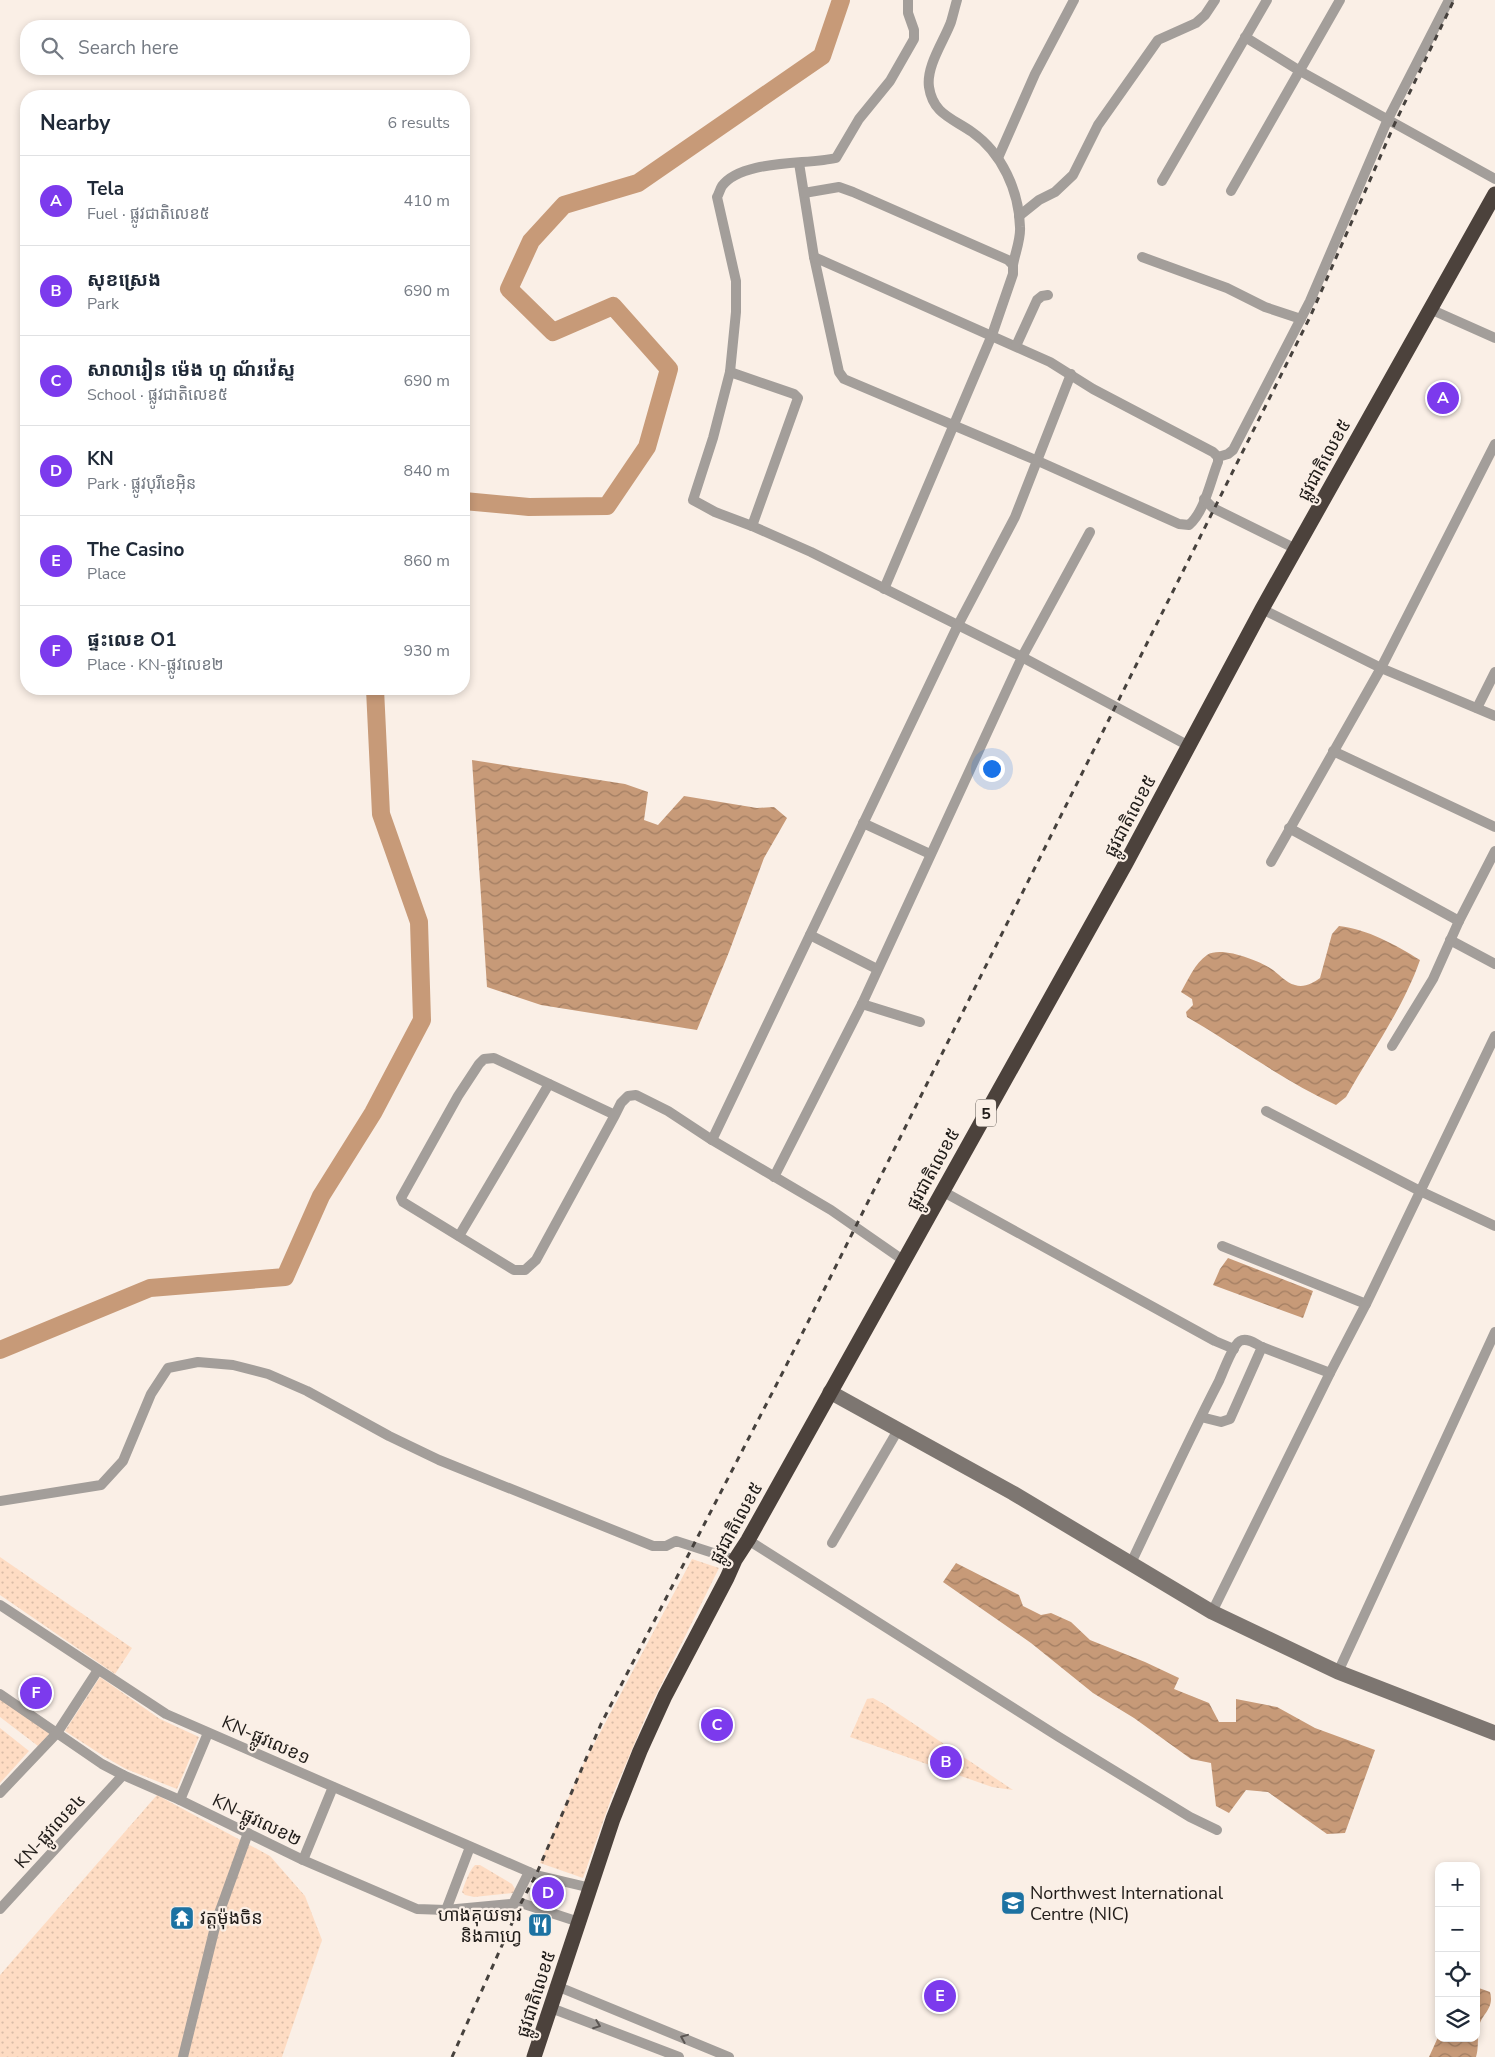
<!DOCTYPE html>
<meta charset="utf-8">
<style>
body{margin:0;font-family:"Nunito Sans","Noto Sans Khmer",sans-serif;background:#f6f6f7;color:#1f2937}
.controls{position:absolute;right:15px;bottom:15px;display:grid;overflow:hidden;border-radius:10px;box-shadow:0 2px 8px #0003}
.controls button{width:45px;height:45px;display:grid;place-items:center;padding:0;border:0;border-bottom:1px solid #e0e1e3;background:#fff;color:#1f2937;font:25px sans-serif}
.you{position:absolute;left:991px;top:768px;width:18px;height:18px;margin:-12px;border:4px solid #fff;border-radius:50%;background:#1a73e8;box-shadow:0 0 0 8px #1a73e833}
.badge{display:grid;place-items:center;width:32px;height:32px;border-radius:50%;background:#7c3aed;color:#fff;font-size:16px;font-weight:700}
.pin{position:absolute;translate:-50% -50%;border:2px solid #fff;box-shadow:0 1px 5px #0006}
.list{margin:0;padding:0;list-style:none}
h2{display:flex;justify-content:space-between;align-items:center;height:65px;margin:0;padding:0 20px;font-size:21px}
h2 small{font-size:16px;font-weight:400;color:#747a83}
.list li{display:grid;grid-template-columns:32px 1fr auto;gap:15px;align-items:center;box-sizing:border-box;height:90px;padding:0 20px;border-top:1px solid #e0e1e3}
.list b{display:block;font-size:19px;white-space:nowrap}
.list p{margin:0;font-size:16px;white-space:nowrap;color:#747a83}
.list em{font-size:16px;font-style:normal;color:#747a83}
.icon{flex:none;width:28px;height:28px;fill:none;stroke:currentColor;stroke-width:2;stroke-linecap:round;stroke-linejoin:round}
.map{position:relative;flex:none;width:1495px;height:2057px;overflow:hidden}
.search{position:absolute;background:#fff;box-shadow:0 2px 8px #0003;left:20px;top:20px;width:450px;height:55px;display:flex;align-items:center;gap:12px;box-sizing:border-box;padding:0 18px;border-radius:20px;color:#747a83;font-size:19px}
.panel{position:absolute;background:#fff;box-shadow:0 2px 8px #0003;left:20px;top:90px;width:450px;height:605px;border-radius:20px}
.map>svg:first-child{display:block}
.park{fill:url(#park-dots)}
.water{fill:url(#water-waves)}
.lines{fill:none;stroke-linecap:round;stroke-linejoin:round}
.river{stroke:#c79a78;stroke-width:18}
.street{stroke:#a39e9a;stroke-width:10}
.secondary{stroke:#7d7671;stroke-width:15}
.highway{stroke:#4c423c;stroke-width:15}
.rail{stroke:#46413d;stroke-width:3;stroke-dasharray:6 6;stroke-linecap:butt}
.oneway{stroke:#5b5653}
.labels{text-anchor:middle;stroke-width:4.5;stroke-linejoin:round;paint-order:stroke}
.shield{fill:#faefe6;stroke:#615b56;stroke-width:1}
.shield-label{font-size:16px;font-weight:bold;fill:#201c19}
.street-label{font-size:18px;fill:#201c19;stroke:#faefe6}
.poi-label{font-size:18px;fill:#201c19;stroke:#faefe6;text-anchor:start}
</style>
<div class="map">
<svg width="1495" height="2057" viewBox="0 0 1495 2057">
<defs>
<pattern id="park-dots" width="8" height="8" patternUnits="userSpaceOnUse" patternTransform="scale(1.25)"><rect width="8" height="8" fill="#fedcc3"/><path d="M2 2h.1M6 6h.1" fill="none" stroke="#d9bca7" stroke-width="1.8" stroke-linecap="round"/></pattern>
<pattern id="water-waves" width="16" height="10" patternUnits="userSpaceOnUse" patternTransform="scale(1.25)"><rect width="16" height="10" fill="#c79a78"/><path d="M0 5q4-4 8 0t8 0" fill="none" stroke="#a17d62"/></pattern>
</defs>
<rect width="100%" height="100%" fill="#faefe6"/>
<g class="park">
<path d="M 0,1557 L 132,1648 L 115,1674 L 0,1595 Z"/>
<path d="M 692,1559 L 719,1568 L 649,1709 L 611,1799 L 583,1878 L 540,1863 L 583,1765 Z"/>
<path d="M 100,1677 L 160,1719 L 199,1737 L 177,1789 L 126,1769 L 105,1757 L 65,1731 Z"/>
<path d="M 0,1697 L 51,1732 L 38,1746 L 0,1717 Z"/>
<path d="M 873,1698 L 884,1704 L 1013,1790 L 992,1787 L 850,1737 L 867,1699 Z"/>
<path d="M 0,1728 L 29,1751 L 0,1783 Z"/>
<path d="M 157,1795 L 270,1856 L 305,1896 L 322,1940 L 282,2057 L 0,2057 L 0,1975 Z"/>
<path d="M 475,1865 L 480,1865 L 512,1884 L 515,1889 L 513,1893 L 474,1897 L 465,1895 L 462,1892 C 465,1883 469,1871 475,1865 Z"/>
</g>
<g class="water">
<path d="M 472,760 L 625,784 L 648,792 L 644,820 L 658,825 L 684,796 L 757,808 L 774,807 L 787,818 L 764,858 L 729,952 L 697,1030 L 541,1005 L 487,987 Z"/>
<path d="M 1339,926 C 1367,929 1396,945 1420,960 C 1403,1009 1371,1052 1346,1097 L 1336,1105 C 1284,1081 1237,1046 1187,1017 L 1186,1012 L 1193,1005 L 1192,999 L 1181,992 C 1188,980 1195,963 1207,955 C 1221,946 1257,960 1270,968 C 1278,973 1286,983 1295,985 C 1304,988 1313,983 1320,978 L 1332,934 Z"/>
<path d="M 1228,1258 L 1313,1291 L 1303,1318 L 1213,1285 L 1220,1269 Z"/>
<path d="M 956,1563 L 1019,1595 L 1023,1606 L 1041,1615 L 1051,1613 L 1071,1622 L 1090,1640 L 1145,1662 L 1179,1678 L 1174,1689 L 1209,1703 L 1219,1722 L 1236,1722 L 1236,1699 L 1277,1707 L 1315,1728 L 1375,1750 L 1345,1833 L 1327,1834 L 1268,1792 L 1246,1790 L 1229,1813 L 1216,1806 L 1211,1763 L 1191,1759 L 1134,1718 L 1093,1693 L 1031,1643 L 943,1582 Z"/>
<path d="M 1476,1987 L 1490,1992 C 1495,2010 1480,2014 1479,2028 C 1477,2038 1479,2047 1476,2057 L 1429,2057 L 1439,2035 L 1439,2038 L 1476,2038 Z"/>
</g>
<g class="lines">
<g class="river">
<path d="M 464,501 L 529,507 L 607,506 L 647,447 L 669,369 L 613,306 L 553,332 L 509,289 L 531,241 L 564,205 L 638,183 L 822,56 L 841,0"/>
<path d="M 0,1350 L 150,1288 L 285,1277 L 321,1196 L 373,1113 L 422,1020 L 419,922 L 381,814 L 375,689"/>
</g>
<g class="street">
<path d="M 908,0 L 908,13 L 914,30 L 914,39 L 890,81 L 859,119 L 836,158 C 807,165 742,159 722,186 C 720,189 719,194 717,197 L 736,281 L 736,312 L 730,372 L 713,438 L 693,500 L 715,512 L 752,526 L 811,552 L 1022,657 L 1189,746"/>
<path d="M 957,0 C 955,7 953,15 951,22 C 944,41 926,66 929,87 C 933,114 952,118 972,132 C 1002,153 1019,191 1020,227 C 1021,239 1015,253 1013,265"/>
<path d="M 1245,37 L 1300,71 L 1495,179"/>
<path d="M 998,158 L 1035,74 L 1074,0"/>
<path d="M 799,163 L 814,257 L 839,372 L 844,379 L 1038,461 L 1179,524 L 1189,525 C 1205,511 1210,482 1218,462 L 1218,457"/>
<path d="M 1162,181 L 1267,0"/>
<path d="M 1231,191 L 1340,0"/>
<path d="M 804,193 L 839,187 L 853,192 L 1008,260 L 1013,265 L 1013,274 L 992,335 L 884,589"/>
<path d="M 1019,216 L 1039,200 L 1055,192 L 1073,175 L 1098,125 L 1158,40 L 1196,23 L 1205,15 L 1215,0"/>
<path d="M 814,257 L 1050,362 L 1093,389 L 1213,452 L 1218,457"/>
<path d="M 1142,257 L 1227,288 L 1265,307 L 1301,319"/>
<path d="M 1430,309 L 1495,338"/>
<path d="M 1016,346 L 1037,300 L 1042,296 L 1048,295"/>
<path d="M 730,372 L 794,394 L 798,398 L 752,526"/>
<path d="M 1218,457 L 1228,454 L 1233,450 L 1310,301 L 1388,119 L 1449,0"/>
<path d="M 1204,499 L 1213,508 L 1296,549"/>
<path d="M 1262,609 L 1381,668 L 1495,716"/>
<path d="M 1477,708 L 1495,672"/>
<path d="M 1333,751 L 1495,827"/>
<path d="M 863,823 L 930,854"/>
<path d="M 1289,828 L 1459,921"/>
<path d="M 1271,862 L 1381,668 L 1495,444"/>
<path d="M 810,935 L 877,969"/>
<path d="M 1450,940 L 1495,964"/>
<path d="M 862,1004 L 920,1022"/>
<path d="M 1392,1046 L 1433,979 L 1459,921 L 1495,851"/>
<path d="M 1266,1111 L 1420,1191 L 1495,1226"/>
<path d="M 615,1115 L 494,1058 L 484,1059 L 479,1064 L 458,1096 L 401,1198 L 403,1202 L 514,1270 L 525,1270 L 536,1260 L 615,1115 L 621,1103 L 628,1096 L 636,1095 L 668,1111 L 712,1140 L 831,1210 L 903,1260"/>
<path d="M 712,1140 L 958,625 L 1015,517 L 1071,374"/>
<path d="M 774,1177 L 862,1004 L 1022,657 L 1090,532"/>
<path d="M 942,1191 L 1215,1341 L 1234,1349"/>
<path d="M 459,1236 L 549,1084"/>
<path d="M 1222,1246 L 1366,1304"/>
<path d="M 1262,1347 L 1330,1373"/>
<path d="M 0,1501 L 101,1485 L 123,1461 L 151,1394 L 168,1368 L 198,1362 L 233,1365 L 268,1374 L 307,1391 L 389,1436 L 439,1460 L 653,1546 L 666,1546 L 676,1541 L 735,1560"/>
<path d="M 748,1540 L 1059,1737 L 1190,1817 L 1217,1830"/>
<path d="M 832,1543 L 898,1430"/>
<path d="M 1131,1563 C 1160,1502 1188,1441 1219,1381 C 1223,1372 1233,1345 1240,1341 C 1247,1337 1256,1344 1262,1347 L 1230,1419 L 1221,1422 L 1201,1417"/>
<path d="M 0,1605 L 166,1714 L 536,1875 L 591,1888"/>
<path d="M 1212,1612 L 1330,1373 L 1366,1304 L 1495,1036"/>
<path d="M 1338,1672 L 1495,1332"/>
<path d="M 0,1694 L 102,1764 L 123,1775 L 180,1800 L 303,1860 L 417,1909 L 446,1910 L 521,1903 L 579,1922"/>
<path d="M 0,1793 L 57,1733 L 98,1670"/>
<path d="M 180,1800 L 208,1733"/>
<path d="M 303,1860 L 333,1787"/>
<path d="M 513,1904 L 529,1872"/>
<path d="M 0,1909 L 123,1775"/>
<path d="M 446,1910 L 470,1847"/>
<path d="M 559,1987 L 729,2057"/>
<path d="M 551,2008 L 679,2057"/>
<path d="M 183,2057 L 217,1919 L 248,1833"/>
</g>
<path class="secondary" d="M 830,1392 L 1013,1493 L 1212,1612 L 1338,1672 L 1495,1733"/>
<path class="highway" d="M 534,2057 L 613,1819 L 640,1751 L 665,1696 L 727,1578 L 735,1560 L 748,1540 L 1126,863 L 1262,609 L 1495,194"/>
<path class="rail" d="M 452,2057 L 521,1903 L 536,1875 L 601,1724 L 785,1368 L 1310,317 L 1395,123 L 1454,0"/>
</g>
<defs><path id="oneway-chevron" d="M-2-3.5L2.5 0L-2 3.5" fill="none" stroke-width="1.6" stroke-linecap="round" stroke-linejoin="round" transform="scale(1.25)"/></defs>
<g class="oneway">
<use href="#oneway-chevron" transform="translate(597 2025) rotate(21)"/>
<use href="#oneway-chevron" transform="translate(684 2038) rotate(-158)"/>
</g>
<defs>
<symbol id="university-square" viewBox="-11 -11 22 22"><rect x="-9" y="-9" width="18" height="18" rx="4" fill="#1c72a2" stroke="#faefe6"/><path d="M0-5L7-2L0 1L-7-2ZM-4 1L0 2.5L4 1V4Q0 6-4 4Z" fill="#fff"/></symbol>
<symbol id="temple-square" viewBox="-11 -11 22 22"><rect x="-9" y="-9" width="18" height="18" rx="4" fill="#1c72a2" stroke="#faefe6"/><path d="M0-6L5-2H3V0L6.5 2.5H4V6H1.5V3h-3V6H-4V2.5H-6.5L-3 0V-2H-5Z" fill="#fff"/></symbol>
<symbol id="restaurant-square" viewBox="-11 -11 22 22"><rect x="-9" y="-9" width="18" height="18" rx="4" fill="#1c72a2" stroke="#faefe6"/><path d="M-5-6h1v4h1v-4h1v4h1v-4h1v5L-1.5 .5V6h-2V.5L-5-1ZM5-6V6H3V1.5H1.5Q1.5-4 5-6Z" fill="#fff"/></symbol>
</defs>
<g fill-rule="evenodd">
<use href="#university-square" x="999" y="1889" width="28" height="28"/>
<use href="#temple-square" x="168" y="1904" width="28" height="28"/>
<use href="#restaurant-square" x="526" y="1911" width="28" height="28"/>
</g>
<g class="labels">
<rect class="shield" x="976" y="1099.5" width="20" height="27" rx="4"/>
<g class="shield-label">
<text x="986" y="1119">5</text>
</g>
<g class="street-label">
<text transform="translate(1324 460) rotate(-61)" y="6">ផ្លូវជាតិលេខ៥</text>
<text transform="translate(1130 816) rotate(-62)" y="6">ផ្លូវជាតិលេខ៥</text>
<text transform="translate(933 1169) rotate(-61)" y="6">ផ្លូវជាតិលេខ៥</text>
<text transform="translate(736 1523) rotate(-61)" y="6">ផ្លូវជាតិលេខ៥</text>
<text transform="translate(266 1740) rotate(24)" y="6">KN-ផ្លូវលេខ១</text>
<text transform="translate(257 1820) rotate(26)" y="6">KN-ផ្លូវលេខ២</text>
<text transform="translate(50 1831) rotate(-47)" y="6">KN-ផ្លូវលេខ៤</text>
<text transform="translate(536 1994) rotate(-72)" y="6">ផ្លូវជាតិលេខ៥</text>
</g>
<g class="poi-label">
<text x="1030" y="1899">Northwest International<tspan x="1030" dy="21">Centre (NIC)</tspan></text>
<text x="522" y="1921" text-anchor="end">ហាងគុយទាវ<tspan x="522" dy="21">និងកាហ្វេ</tspan></text>
<text x="200" y="1924">វត្តម៉ុងចិន</text>
</g>
</g>
</svg>
<div class="controls">
<button>+</button>
<button>−</button>
<button><svg class="icon" aria-label="locate" viewBox="0 0 24 24"><circle cx="12" cy="12" r="6"/><path d="M12 2v4M12 18v4M2 12h4M18 12h4"/></svg></button>
<button><svg class="icon" aria-label="layers" viewBox="0 0 24 24"><path d="M12 4l9 5-9 5-9-5zM3 14l9 5 9-5"/></svg></button>
</div>
<div class="you"></div>
<div class="pin badge" style="left:1443px;top:398px">A</div>
<div class="pin badge" style="left:946px;top:1762px">B</div>
<div class="pin badge" style="left:717px;top:1725px">C</div>
<div class="pin badge" style="left:548px;top:1893px">D</div>
<div class="pin badge" style="left:940px;top:1996px">E</div>
<div class="pin badge" style="left:36px;top:1693px">F</div>
<div class="search"><svg class="icon" aria-label="search" viewBox="0 0 24 24"><circle cx="10" cy="10" r="6"/><path d="M15 15l6 6"/></svg>Search here</div>
<section class="panel">
<h2>Nearby<small>6 results</small></h2>
<ul class="list">
<li><span class="badge">A</span><div><b>Tela</b><p>Fuel · ផ្លូវជាតិលេខ៥</p></div><em>410 m</em></li>
<li><span class="badge">B</span><div><b>សុខស្រេង</b><p>Park</p></div><em>690 m</em></li>
<li><span class="badge">C</span><div><b>សាលារៀន ម៉េង ហួ ណ័រវ៉េស្ទ</b><p>School · ផ្លូវជាតិលេខ៥</p></div><em>690 m</em></li>
<li><span class="badge">D</span><div><b>KN</b><p>Park · ផ្លូវបុរីខេអ៊ិន</p></div><em>840 m</em></li>
<li><span class="badge">E</span><div><b>The Casino</b><p>Place</p></div><em>860 m</em></li>
<li><span class="badge">F</span><div><b>ផ្ទះលេខ O1</b><p>Place · KN-ផ្លូវលេខ២</p></div><em>930 m</em></li>
</ul>
</section>
</div>
